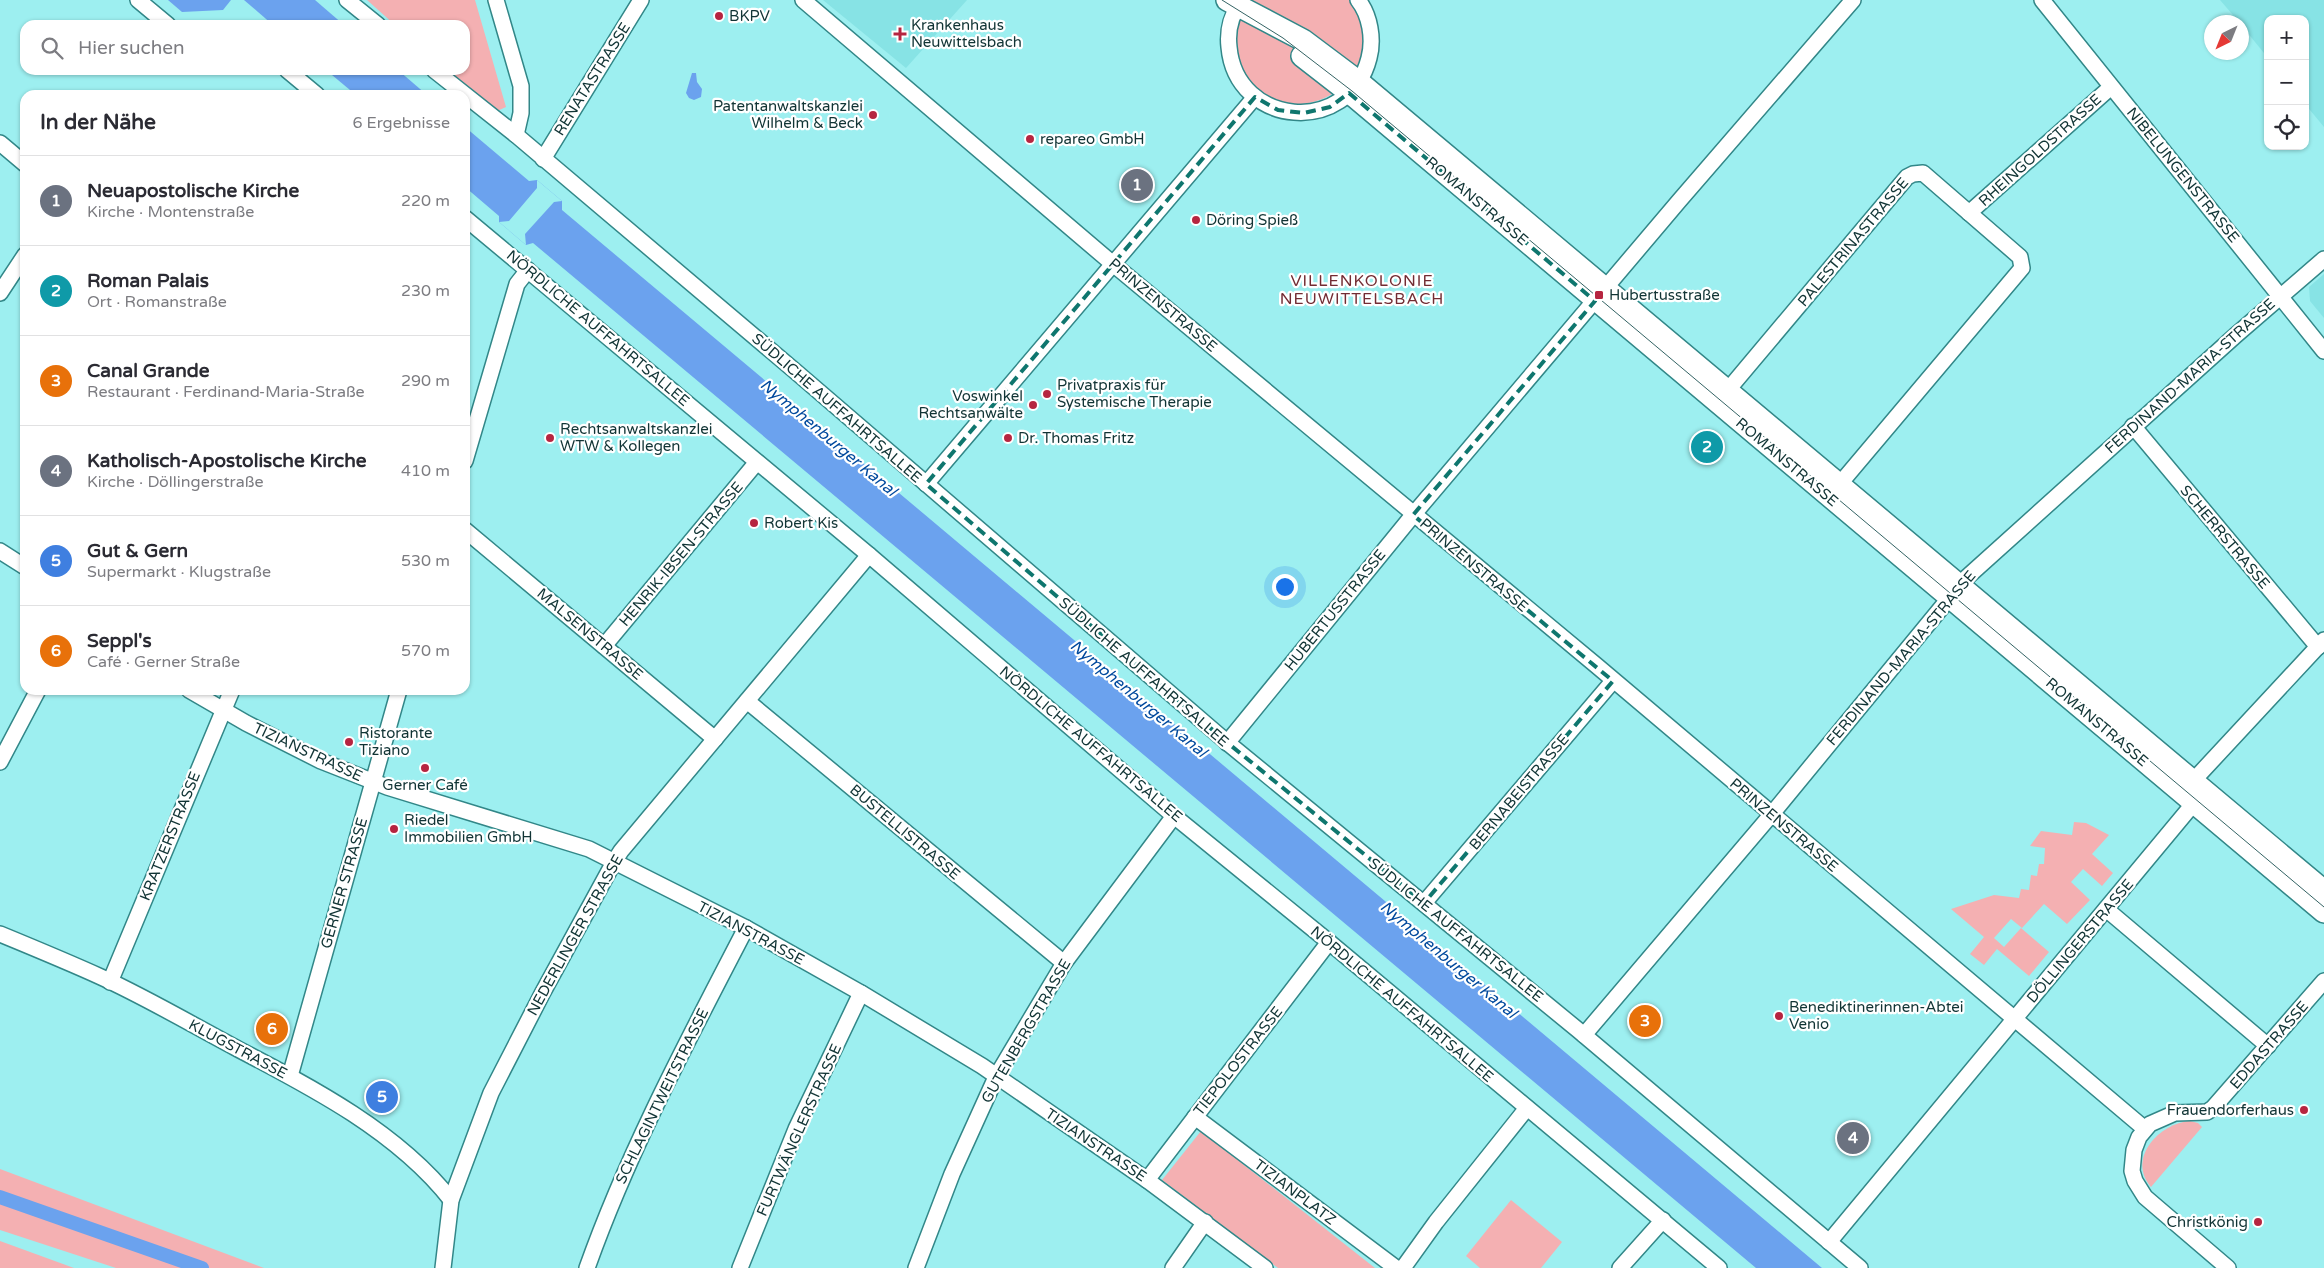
<!DOCTYPE html>
<html lang="de">
<meta charset="utf-8">
<style>
body{margin:0;font-family:"Varela Round",sans-serif;background:#f7f7f7;color:#2b2b33}
.controls{position:absolute;right:15px;top:15px;display:grid;overflow:hidden;border-radius:10px;box-shadow:0 1px 4px #0004}
.controls button{width:45px;height:45px;display:grid;place-items:center;padding:0;border:0;border-bottom:1px solid #e1e1e2;background:#fff;color:#2b2b33;font:25px sans-serif}
.compass{position:absolute;left:2204px;top:15px;width:45px;height:45px;border-radius:50%;background:#fff;box-shadow:0 1px 4px #0004;rotate:223deg}
.you{position:absolute;left:1284px;top:586px;width:18px;height:18px;margin:-12px;border:4px solid #fff;border-radius:50%;background:#1a73e8;box-shadow:0 0 0 8px #1a73e833}
.badge{display:grid;place-items:center;width:32px;height:32px;border-radius:50%;background:#db2777;color:#fff;font-size:16px;font-weight:700}
.pin{position:absolute;translate:-50% -50%;border:2px solid #fff;box-shadow:0 1px 5px #0006}
.list{margin:0;padding:0;list-style:none}
h2{display:flex;justify-content:space-between;align-items:center;height:65px;margin:0;padding:0 20px;font-size:21px}
h2 small{font-size:16px;font-weight:400;color:#7c7c81}
.list li{display:grid;grid-template-columns:32px 1fr auto;gap:15px;align-items:center;box-sizing:border-box;height:90px;padding:0 20px;border-top:1px solid #e1e1e2}
.list b{display:block;font-size:19px;white-space:nowrap}
.list p{margin:0;font-size:16px;white-space:nowrap;color:#7c7c81}
.list em{font-size:16px;font-style:normal;color:#7c7c81}
.icon{flex:none;width:28px;height:28px;fill:none;stroke:currentColor;stroke-width:2;stroke-linecap:round;stroke-linejoin:round}
.map{position:relative;flex:none;width:2324px;height:1268px;overflow:hidden}
.search{position:absolute;background:#fff;box-shadow:0 1px 4px #0004;left:20px;top:20px;width:450px;height:55px;display:flex;align-items:center;gap:12px;box-sizing:border-box;padding:0 18px;border-radius:15px;color:#7c7c81;font-size:19px}
.panel{position:absolute;background:#fff;box-shadow:0 1px 4px #0004;left:20px;top:90px;width:450px;height:605px;border-radius:15px}
.map>svg:first-child{display:block}
.built{fill:#87e3e5}
.green{fill:#f4b0b2}
.water{fill:#6ba2ee}
.pier{fill:#9deff0}
.lines{fill:none;stroke-linecap:round;stroke-linejoin:round}
.canal{stroke:#6ba2ee;stroke-width:14}
.minor-casing{stroke:#328788;stroke-width:18}
.secondary-casing{stroke:#328788;stroke-width:24}
.minor{stroke:#fff;stroke-width:15}
.secondary{stroke:#fff;stroke-width:21}
.tram{stroke:#346364;stroke-width:1}
.marked{fill:none;stroke:#0f766e;stroke-width:4;stroke-dasharray:10 6;stroke-linejoin:round}
.poi-dot{fill:#b62540;stroke:#fff;stroke-width:2}
.labels{text-anchor:middle;stroke-width:4.5;stroke-linejoin:round;paint-order:stroke}
.poi-label{font-size:15px;fill:#113435;stroke:#fff;text-anchor:start}
.street-label{font-size:15px;fill:#113435;stroke:#fff}
.neighbourhood-label{font-size:16px;letter-spacing:1px;fill:#722c33;stroke:#fff}
.water-label{font-size:16px;font-style:italic;fill:#00499d;stroke:#fff}
</style>
<div class="map">
<svg width="2324" height="1268" viewBox="0 0 2324 1268">
<rect width="100%" height="100%" fill="#9deff0"/>
<g class="built">
<path d="M 823,0 L 967,0 L 906,68 Z"/>
<path d="M 2220,0 L 2324,0 L 2324,127 L 2305,104 L 2305,19 L 2268,19 L 2268,58 L 2242,26 L 2242,22 L 2239,22 Z"/>
<path d="M 2324,274 L 2324,318 L 2310,301 L 2309,287 Z"/>
</g>
<g class="green">
<path d="M 367,0 L 475,0 L 506,107 L 495,112 L 447,70 L 465,70 L 465,25 L 395,25 Z"/>
<path d="M 1250,0 L 1350,0 C 1409,80 1276,151 1241,65 C 1232,42 1236,21 1250,0 Z"/>
<path d="M 2074,822 L 2086,823 L 2109,835 L 2092,854 L 2113,873 L 2102,886 L 2083,869 L 2071,882 L 2090,900 L 2067,924 L 2044,904 L 2022,928 L 2011,919 L 1994,938 L 2004,947 L 2021,928 L 2049,952 L 2029,976 L 1997,949 L 1984,965 L 1970,954 L 1984,937 L 1951,909 L 1994,895 L 2019,898 L 2021,889 L 2029,890 L 2031,875 L 2037,876 L 2039,864 L 2044,864 L 2045,848 L 2030,846 L 2041,831 L 2072,835 Z"/>
<path d="M 2190,1121 L 2198,1123 L 2202,1127 L 2151,1187 C 2126,1158 2160,1123 2190,1121 Z"/>
<path d="M 1201,1131 L 1375,1268 L 1278,1268 L 1162,1180 Z"/>
<path d="M 0,1169 L 264,1268 L 116,1268 L 0,1230 Z"/>
<path d="M 1511,1200 L 1562,1242 L 1541,1268 L 1480,1268 L 1466,1256 Z"/>
<path d="M 0,1241 L 74,1268 L 0,1268 Z"/>
</g>
<g class="water">
<path d="M 168,0 L 231,0 L 223,10 L 182,12 Z"/>
<path d="M 244,0 L 315,0 L 344,25 L 273,25 Z"/>
<path d="M 326,70 L 398,70 L 427,95 L 356,95 Z"/>
<path d="M 692,73 L 696,73 L 697,82 L 702,89 L 701,97 L 694,100 L 689,98 L 686,93 Z"/>
<path d="M 465,127 L 529,181 L 537,180 L 562,201 L 562,210 L 1822,1268 L 1756,1268 L 533,243 L 526,245 L 499,222 L 499,216 L 465,187 Z"/>
</g>
<path class="pier" d="M 537,180 L 562,201 L 554,202 L 525,234 L 526,245 L 499,222 L 509,221 L 537,188 Z"/>
<g class="lines">
<path class="canal" d="M 0,1197 L 202,1268"/>
<defs>
<g id="minor">
<path d="M 138,0 L 168,25"/>
<path d="M 347,0 L 378,25"/>
<path d="M 496,0 L 521,86 L 521,113 L 516,135"/>
<path d="M 803,0 L 1113,264 L 1597,666 L 2145,1129"/>
<path d="M 1242,0 C 1232,13 1227,30 1229,47 C 1236,127 1349,137 1369,58 C 1374,39 1370,15 1358,0"/>
<path d="M 2042,0 L 2324,351"/>
<path d="M 287,70 L 317,95"/>
<path d="M 434,70 L 516,135 L 795,371 L 1229,744 L 1578,1030 L 1860,1268"/>
<path d="M 0,143 L 25,164"/>
<path d="M 543,159 L 641,0"/>
<path d="M 1969,213 L 2111,87"/>
<path d="M 465,218 L 869,555 L 1174,816 L 1329,942 L 1719,1268"/>
<path d="M 0,293 L 25,255"/>
<path d="M 1722,397 L 1907,177 L 1913,174 L 1923,173 L 2020,257 L 2022,268 L 1833,492"/>
<path d="M 2133,426 L 2318,647"/>
<path d="M 465,461 L 517,284 L 528,270"/>
<path d="M 926,484 L 1255,97"/>
<path d="M 465,530 L 715,739"/>
<path d="M 0,551 L 25,567"/>
<path d="M 604,646 L 757,462"/>
<path d="M 189,690 L 246,723 L 321,761 L 387,787 L 589,849 L 746,928 L 861,993 L 982,1066 L 1147,1180 L 1265,1268"/>
<path d="M 747,701 L 1064,963"/>
<path d="M 1227,743 L 1413,515 L 1679,201 L 1853,0"/>
<path d="M 0,762 L 38,690"/>
<path d="M 1424,903 L 1613,681"/>
<path d="M 2106,909 L 2268,1046"/>
<path d="M 0,934 C 34,948 68,962 101,977 C 147,998 191,1024 236,1048 C 311,1087 398,1132 451,1200"/>
<path d="M 110,982 L 232,690"/>
<path d="M 1584,1035 L 1771,815 L 1965,579 L 2236,335 L 2324,259"/>
<path d="M 290,1076 L 399,690"/>
<path d="M 1195,1117 L 1396,1268"/>
<path d="M 1147,1180 L 1329,942"/>
<path d="M 1829,1242 L 2194,803 L 2193,781 L 2324,640"/>
<path d="M 443,1268 L 451,1200 L 491,1093 L 543,992 L 614,862 L 621,851 L 869,555"/>
<path d="M 587,1268 C 629,1150 688,1040 746,928"/>
<path d="M 740,1268 L 796,1129 L 861,993"/>
<path d="M 916,1268 L 952,1174 L 996,1077 L 1064,963 L 1174,816"/>
<path d="M 1173,1268 L 1205,1222"/>
<path d="M 1403,1268 L 1436,1222 L 1527,1108"/>
<path d="M 1620,1268 L 1663,1220"/>
<path d="M 2228,1268 L 2145,1197 L 2135,1181 L 2132,1171 L 2134,1150 L 2139,1137 L 2150,1124 L 2175,1113 L 2207,1112 L 2213,1108 L 2324,981"/>
</g>
<g id="secondary">
<path d="M 1227,0 L 1303,40 L 1359,82 L 2324,891"/>
<path d="M 1302,56 L 1356,98 L 2324,912"/>
</g>
</defs>
<use href="#minor" class="minor-casing"/>
<use href="#secondary" class="secondary-casing"/>
<use href="#minor" class="minor"/>
<use href="#secondary" class="secondary"/>
<path class="tram" d="M 1222,0 L 1283,38 L 1352,91 L 2324,907"/>
</g>
<path class="marked" d="M 1349,93 L 1595,301 L 1413,515 L 1613,681 L 1424,903 L 1229,744 L 926,484 L 1255,97 L 1278,110 L 1304,113 L 1330,107 Z"/>
<g class="poi-dot">
<circle cx="719" cy="16" r="5"/>
<path d="M897.5 26.5h5v5h5v5h-5v5h-5v-5h-5v-5h5z"/>
<circle cx="873" cy="115" r="5"/>
<circle cx="1030" cy="139" r="5"/>
<circle cx="1196" cy="220" r="5"/>
<rect x="1594" y="290" width="10" height="10" rx="2.5"/>
<circle cx="1047" cy="394" r="5"/>
<circle cx="1033" cy="405" r="5"/>
<circle cx="550" cy="438" r="5"/>
<circle cx="1008" cy="438" r="5"/>
<circle cx="754" cy="523" r="5"/>
<circle cx="349" cy="742" r="5"/>
<circle cx="425" cy="768" r="5"/>
<circle cx="394" cy="829" r="5"/>
<circle cx="1779" cy="1016" r="5"/>
<circle cx="2304" cy="1110" r="5"/>
<circle cx="2258" cy="1222" r="5"/>
</g>
<g class="labels">
<g class="poi-label">
<text x="729" y="21">BKPV</text>
<text x="911" y="30">Krankenhaus<tspan x="911" dy="17">Neuwittelsbach</tspan></text>
<text x="863" y="111" text-anchor="end">Patentanwaltskanzlei<tspan x="863" dy="17">Wilhelm &amp; Beck</tspan></text>
<text x="1040" y="144">repareo GmbH</text>
<text x="1206" y="225">Döring Spieß</text>
<text x="1609" y="300">Hubertusstraße</text>
<text x="1057" y="390">Privatpraxis für<tspan x="1057" dy="17">Systemische Therapie</tspan></text>
<text x="1023" y="401" text-anchor="end">Voswinkel<tspan x="1023" dy="17">Rechtsanwälte</tspan></text>
<text x="560" y="434">Rechtsanwaltskanzlei<tspan x="560" dy="17">WTW &amp; Kollegen</tspan></text>
<text x="1018" y="443">Dr. Thomas Fritz</text>
<text x="764" y="528">Robert Kis</text>
<text x="359" y="738">Ristorante<tspan x="359" dy="17">Tiziano</tspan></text>
<text x="425" y="790" text-anchor="middle">Gerner Café</text>
<text x="404" y="825">Riedel<tspan x="404" dy="17">Immobilien GmbH</tspan></text>
<text x="1789" y="1012">Benediktinerinnen-Abtei<tspan x="1789" dy="17">Venio</tspan></text>
<text x="2294" y="1115" text-anchor="end">Frauendorferhaus</text>
<text x="2248" y="1227" text-anchor="end">Christkönig</text>
</g>
<g class="street-label">
<text transform="translate(592 79) rotate(-58)" y="5">RENATASTRASSE</text>
<text transform="translate(2040 150) rotate(-42)" y="5">RHEINGOLDSTRASSE</text>
<text transform="translate(2183 175) rotate(51)" y="5">NIBELUNGENSTRASSE</text>
<text transform="translate(1477 201) rotate(40)" y="5">ROMANSTRASSE</text>
<text transform="translate(1853 242) rotate(-50)" y="5">PALESTRINASTRASSE</text>
<text transform="translate(1163 305) rotate(40)" y="5">PRINZENSTRASSE</text>
<text transform="translate(598 328) rotate(40)" y="5">NÖRDLICHE AUFFAHRTSALLEE</text>
<text transform="translate(2190 376) rotate(-42)" y="5">FERDINAND-MARIA-STRASSE</text>
<text transform="translate(837 408) rotate(41)" y="5">SÜDLICHE AUFFAHRTSALLEE</text>
<text transform="translate(1787 462) rotate(40)" y="5">ROMANSTRASSE</text>
<text transform="translate(2225 537) rotate(50)" y="5">SCHERRSTRASSE</text>
<text transform="translate(681 554) rotate(-50)" y="5">HENRIK-IBSEN-STRASSE</text>
<text transform="translate(1474 565) rotate(40)" y="5">PRINZENSTRASSE</text>
<text transform="translate(1335 610) rotate(-51)" y="5">HUBERTUSSTRASSE</text>
<text transform="translate(590 634) rotate(40)" y="5">MALSENSTRASSE</text>
<text transform="translate(1901 658) rotate(-50)" y="5">FERDINAND-MARIA-STRASSE</text>
<text transform="translate(1144 672) rotate(41)" y="5">SÜDLICHE AUFFAHRTSALLEE</text>
<text transform="translate(2097 722) rotate(40)" y="5">ROMANSTRASSE</text>
<text transform="translate(1091 744) rotate(40)" y="5">NÖRDLICHE AUFFAHRTSALLEE</text>
<text transform="translate(308 752) rotate(25)" y="5">TIZIANSTRASSE</text>
<text transform="translate(1519 792) rotate(-50)" y="5">BERNABEISTRASSE</text>
<text transform="translate(1784 825) rotate(40)" y="5">PRINZENSTRASSE</text>
<text transform="translate(905 832) rotate(40)" y="5">BUSTELLISTRASSE</text>
<text transform="translate(170 836) rotate(-68)" y="5">KRATZERSTRASSE</text>
<text transform="translate(344 883) rotate(-74)" y="5">GERNER STRASSE</text>
<text transform="translate(1456 930) rotate(39)" y="5">SÜDLICHE AUFFAHRTSALLEE</text>
<text transform="translate(751 933) rotate(28)" y="5">TIZIANSTRASSE</text>
<text transform="translate(575 935) rotate(-61)" y="5">NEDERLINGER STRASSE</text>
<text transform="translate(2080 941) rotate(-50)" y="5">DÖLLINGERSTRASSE</text>
<text transform="translate(1402 1004) rotate(40)" y="5">NÖRDLICHE AUFFAHRTSALLEE</text>
<text transform="translate(1026 1031) rotate(-60)" y="5">GUTENBERGSTRASSE</text>
<text transform="translate(2269 1045) rotate(-49)" y="5">EDDASTRASSE</text>
<text transform="translate(238 1049) rotate(28)" y="5">KLUGSTRASSE</text>
<text transform="translate(1238 1061) rotate(-52)" y="5">TIEPOLOSTRASSE</text>
<text transform="translate(662 1096) rotate(-64)" y="5">SCHLAGINTWEITSTRASSE</text>
<text transform="translate(799 1130) rotate(-66)" y="5">FURTWÄNGLERSTRASSE</text>
<text transform="translate(1096 1145) rotate(34)" y="5">TIZIANSTRASSE</text>
<text transform="translate(1295 1192) rotate(37)" y="5">TIZIANPLATZ</text>
</g>
<g class="neighbourhood-label">
<text x="1362" y="286">VILLENKOLONIE<tspan x="1362" dy="18">NEUWITTELSBACH</tspan></text>
</g>
<g class="water-label">
<text transform="translate(829 437) rotate(40)" y="6">Nymphenburger Kanal</text>
<text transform="translate(1139 698) rotate(40)" y="6">Nymphenburger Kanal</text>
<text transform="translate(1449 959) rotate(40)" y="6">Nymphenburger Kanal</text>
</g>
</g>
</svg>
<div class="controls">
<button>+</button>
<button>−</button>
<button><svg class="icon" aria-label="locate" viewBox="0 0 24 24"><circle cx="12" cy="12" r="6"/><path d="M12 2v4M12 18v4M2 12h4M18 12h4"/></svg></button>
</div>
<svg class="compass" viewBox="-18 -18 36 36"><path d="M0-13l5 13h-10z" fill="#e53935"/><path d="M0 13l5-13h-10z" fill="#7c7c81"/></svg>
<div class="you"></div>
<div class="pin badge" style="left:1137px;top:185px;background:#6b7280">1</div>
<div class="pin badge" style="left:1707px;top:447px;background:#0f9aa8">2</div>
<div class="pin badge" style="left:1645px;top:1021px;background:#e8710a">3</div>
<div class="pin badge" style="left:1853px;top:1138px;background:#6b7280">4</div>
<div class="pin badge" style="left:382px;top:1097px;background:#3f7fe0">5</div>
<div class="pin badge" style="left:272px;top:1029px;background:#e8710a">6</div>
<div class="search"><svg class="icon" aria-label="search" viewBox="0 0 24 24"><circle cx="10" cy="10" r="6"/><path d="M15 15l6 6"/></svg>Hier suchen</div>
<section class="panel">
<h2>In der Nähe<small>6 Ergebnisse</small></h2>
<ul class="list">
<li><span class="badge" style="background:#6b7280">1</span><div><b>Neuapostolische Kirche</b><p>Kirche · Montenstraße</p></div><em>220 m</em></li>
<li><span class="badge" style="background:#0f9aa8">2</span><div><b>Roman Palais</b><p>Ort · Romanstraße</p></div><em>230 m</em></li>
<li><span class="badge" style="background:#e8710a">3</span><div><b>Canal Grande</b><p>Restaurant · Ferdinand-Maria-Straße</p></div><em>290 m</em></li>
<li><span class="badge" style="background:#6b7280">4</span><div><b>Katholisch-Apostolische Kirche</b><p>Kirche · Döllingerstraße</p></div><em>410 m</em></li>
<li><span class="badge" style="background:#3f7fe0">5</span><div><b>Gut &amp; Gern</b><p>Supermarkt · Klugstraße</p></div><em>530 m</em></li>
<li><span class="badge" style="background:#e8710a">6</span><div><b>Seppl's</b><p>Café · Gerner Straße</p></div><em>570 m</em></li>
</ul>
</section>
</div>
